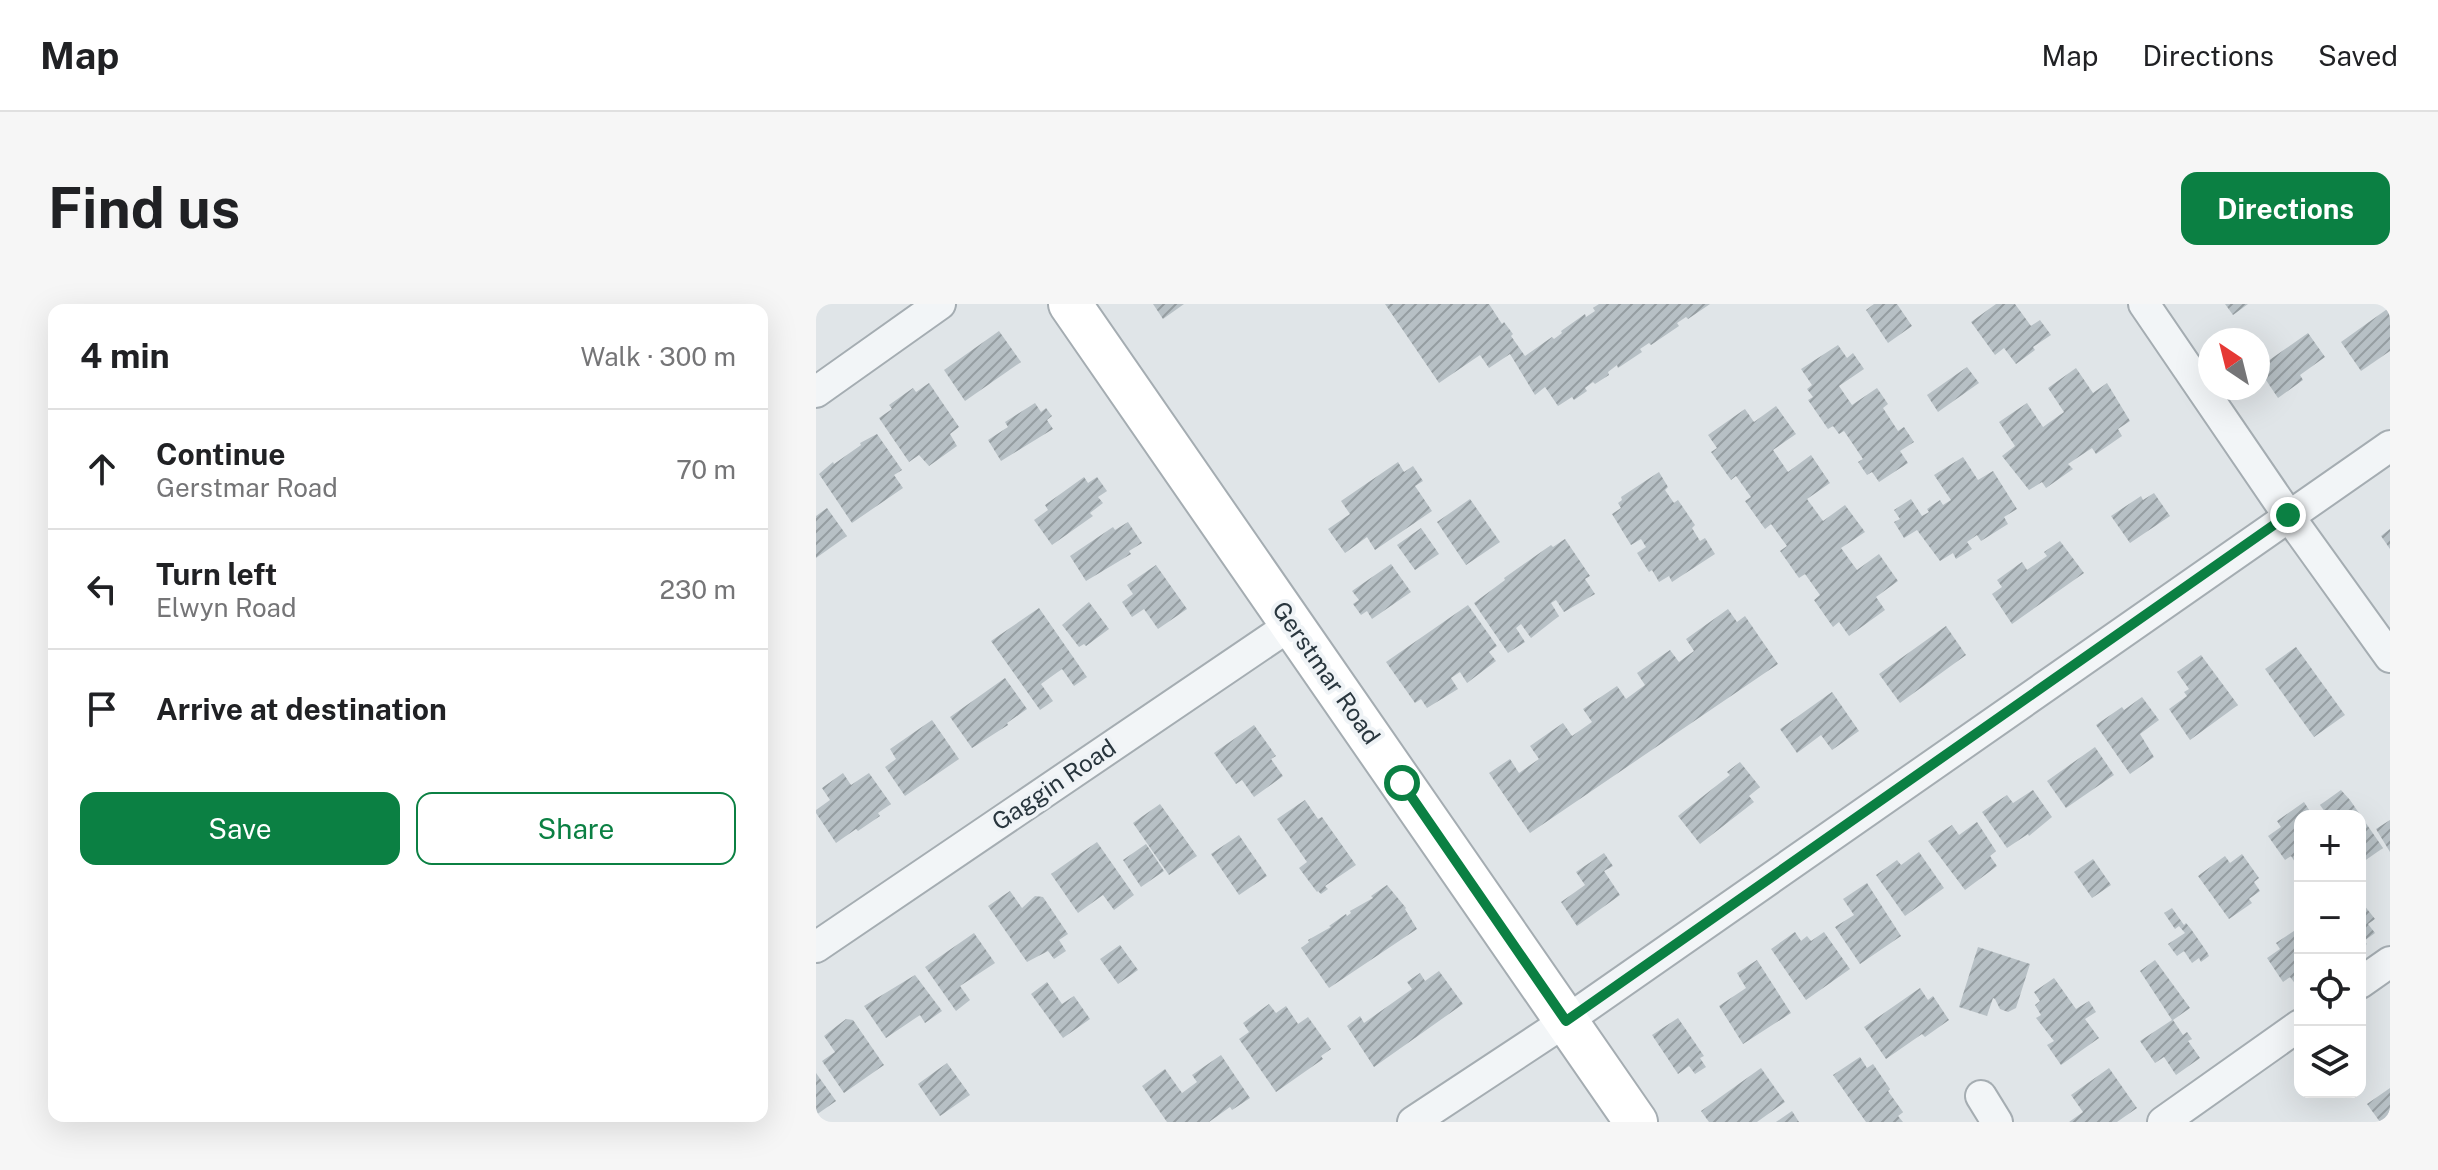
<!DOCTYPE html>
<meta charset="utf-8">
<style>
body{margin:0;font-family:"Public Sans",sans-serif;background:#f6f6f6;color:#202124}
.controls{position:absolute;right:24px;bottom:24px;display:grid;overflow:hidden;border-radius:16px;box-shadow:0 8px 32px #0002}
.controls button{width:72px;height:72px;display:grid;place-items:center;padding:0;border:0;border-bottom:2px solid #e0e0e0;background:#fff;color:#202124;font:40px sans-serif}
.compass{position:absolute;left:1382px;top:24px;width:72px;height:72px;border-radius:50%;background:#fff;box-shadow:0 8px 32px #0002;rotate:325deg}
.stop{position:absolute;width:24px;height:24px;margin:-18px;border:6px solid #0b8043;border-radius:50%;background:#fff}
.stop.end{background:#0b8043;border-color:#fff;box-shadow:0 2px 8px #0008}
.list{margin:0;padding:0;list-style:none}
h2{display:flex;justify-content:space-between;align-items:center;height:104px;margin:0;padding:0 32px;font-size:34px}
h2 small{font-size:26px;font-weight:400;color:#757577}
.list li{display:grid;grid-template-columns:52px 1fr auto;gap:24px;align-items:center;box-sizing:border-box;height:120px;padding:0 32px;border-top:2px solid #e0e0e0}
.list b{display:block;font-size:30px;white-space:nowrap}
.list p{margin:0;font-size:26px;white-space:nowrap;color:#757577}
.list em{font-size:26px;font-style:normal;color:#757577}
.actions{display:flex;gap:16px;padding:24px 32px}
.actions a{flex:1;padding:18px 0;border:2px solid #0b8043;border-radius:16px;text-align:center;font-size:28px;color:#0b8043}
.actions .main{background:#0b8043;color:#fff}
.icon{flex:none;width:44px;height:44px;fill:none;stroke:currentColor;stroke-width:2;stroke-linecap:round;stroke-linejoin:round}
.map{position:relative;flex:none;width:1574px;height:818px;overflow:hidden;border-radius:16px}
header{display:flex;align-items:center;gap:48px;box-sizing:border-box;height:112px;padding:0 40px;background:#fff;border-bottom:2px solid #e0e0e0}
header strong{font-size:38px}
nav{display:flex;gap:44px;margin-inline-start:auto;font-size:28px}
.intro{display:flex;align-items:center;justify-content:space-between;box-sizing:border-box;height:192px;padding:0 48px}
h1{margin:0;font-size:56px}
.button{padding:20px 36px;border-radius:16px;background:#0b8043;color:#fff;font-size:28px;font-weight:700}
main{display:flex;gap:48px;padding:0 48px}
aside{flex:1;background:#fff;border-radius:16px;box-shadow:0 8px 32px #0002}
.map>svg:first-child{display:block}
.building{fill:url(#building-hatch)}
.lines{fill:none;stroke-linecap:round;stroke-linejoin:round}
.street-casing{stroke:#a5adb2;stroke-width:34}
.secondary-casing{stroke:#a5adb2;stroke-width:46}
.street{stroke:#f2f5f7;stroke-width:30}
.secondary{stroke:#fff;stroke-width:42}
.route{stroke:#0b8043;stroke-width:10}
.labels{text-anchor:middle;stroke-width:8;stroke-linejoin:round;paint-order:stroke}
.street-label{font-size:24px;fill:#29363e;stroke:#eff3f6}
</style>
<header>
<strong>Map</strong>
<nav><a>Map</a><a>Directions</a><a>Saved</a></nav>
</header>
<div class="intro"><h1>Find us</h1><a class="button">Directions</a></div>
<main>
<aside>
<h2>4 min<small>Walk · 300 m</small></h2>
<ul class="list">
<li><svg class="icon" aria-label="ahead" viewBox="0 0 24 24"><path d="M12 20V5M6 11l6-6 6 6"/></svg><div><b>Continue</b><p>Gerstmar Road</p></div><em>70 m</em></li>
<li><svg class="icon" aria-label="left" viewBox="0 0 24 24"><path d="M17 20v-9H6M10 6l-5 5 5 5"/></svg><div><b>Turn left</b><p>Elwyn Road</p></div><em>230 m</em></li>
<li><svg class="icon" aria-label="arrive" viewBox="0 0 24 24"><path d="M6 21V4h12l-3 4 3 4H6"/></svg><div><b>Arrive at destination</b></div></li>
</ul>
<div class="actions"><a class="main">Save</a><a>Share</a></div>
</aside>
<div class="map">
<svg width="1574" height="818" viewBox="0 0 1574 818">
<defs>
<pattern id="building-hatch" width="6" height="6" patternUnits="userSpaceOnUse" patternTransform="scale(2)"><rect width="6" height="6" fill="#b7c0c5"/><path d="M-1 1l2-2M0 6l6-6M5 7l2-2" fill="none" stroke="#959da1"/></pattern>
</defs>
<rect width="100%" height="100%" fill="#e0e5e8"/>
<g class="building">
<path d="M 337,0 L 368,0 L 347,15 Z"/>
<path d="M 569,0 L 673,0 L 686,20 L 688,18 L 697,30 L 695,32 L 709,52 L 736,33 L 738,35 L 746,29 L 745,27 L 769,10 L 770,13 L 779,7 L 777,4 L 783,0 L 894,0 L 872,15 L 870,13 L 861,19 L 863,22 L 835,41 L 833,39 L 824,45 L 826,48 L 802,64 L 801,61 L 792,68 L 793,71 L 779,80 L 777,78 L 769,84 L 771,87 L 758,96 L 756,93 L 742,102 L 729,83 L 719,91 L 694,50 L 673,64 L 664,51 L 623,79 Z"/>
<path d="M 1058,0 L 1081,0 L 1096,22 L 1072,39 L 1050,6 Z"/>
<path d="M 1180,0 L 1199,0 L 1215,22 L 1224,16 L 1235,31 L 1217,43 L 1219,46 L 1200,60 L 1188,44 L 1179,51 L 1155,18 Z"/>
<path d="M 1409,0 L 1432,0 L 1417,11 Z"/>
<path d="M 1574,3 L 1574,47 L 1545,67 L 1525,38 Z"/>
<path d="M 183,27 L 205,58 L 149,97 L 128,66 Z"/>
<path d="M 1492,29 L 1509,53 L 1484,71 L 1487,76 L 1462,94 L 1442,64 Z"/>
<path d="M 1022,41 L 1031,54 L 1037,49 L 1048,65 L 1023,82 L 1036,101 L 1061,84 L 1072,100 L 1067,104 L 1082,127 L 1088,123 L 1098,138 L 1084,147 L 1092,159 L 1063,178 L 1056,168 L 1051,171 L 1042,158 L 1047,155 L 1028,127 L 1023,130 L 1017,122 L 1012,125 L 992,96 L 997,93 L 991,85 L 996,81 L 985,65 Z"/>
<path d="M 1151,63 L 1163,79 L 1122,108 L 1111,91 Z"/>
<path d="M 1260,64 L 1277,89 L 1291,79 L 1314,117 L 1302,125 L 1306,132 L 1280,150 L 1276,144 L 1252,160 L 1257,165 L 1230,184 L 1226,178 L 1213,186 L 1186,152 L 1199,142 L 1183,118 L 1211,99 L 1227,123 L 1248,108 L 1232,84 Z"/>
<path d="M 113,79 L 143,123 L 134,130 L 141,142 L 113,162 L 103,151 L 93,158 L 63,114 L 76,105 L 73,101 L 97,84 L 100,88 Z"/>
<path d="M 219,99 L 225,108 L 230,104 L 236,112 L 231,116 L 237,125 L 185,157 L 172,136 L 192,123 L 189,118 Z"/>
<path d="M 960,102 L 980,130 L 957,146 L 972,168 L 995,151 L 1014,179 L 991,195 L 1007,217 L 1029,201 L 1049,228 L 1025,244 L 1041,266 L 1063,250 L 1082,277 L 1060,293 L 1069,306 L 1033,332 L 1023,318 L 1017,323 L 998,296 L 1004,291 L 989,270 L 983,274 L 964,247 L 971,242 L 955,220 L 949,225 L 929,197 L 935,193 L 920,172 L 915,176 L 895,148 L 901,144 L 892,131 L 929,105 L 938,118 Z"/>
<path d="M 61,130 L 86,166 L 78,171 L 87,184 L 36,219 L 3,170 L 17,158 L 18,160 L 45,141 L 44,139 Z"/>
<path d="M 1147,153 L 1162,176 L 1177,167 L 1201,205 L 1188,213 L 1192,220 L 1165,237 L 1161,231 L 1151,238 L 1156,245 L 1140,255 L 1137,249 L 1124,257 L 1101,226 L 1088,234 L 1078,218 L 1084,215 L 1078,206 L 1095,195 L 1106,212 L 1113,208 L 1111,205 L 1124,196 L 1127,201 L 1135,196 L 1118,171 Z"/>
<path d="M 582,158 L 588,168 L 597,162 L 607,177 L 599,182 L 616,207 L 559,246 L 551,233 L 529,249 L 512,225 L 534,210 L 525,197 Z"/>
<path d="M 843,168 L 852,183 L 849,186 L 858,199 L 862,196 L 879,221 L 876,224 L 884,237 L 889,234 L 899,250 L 856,278 L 853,272 L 843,278 L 836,266 L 833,268 L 821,249 L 830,243 L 825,235 L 815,241 L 796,210 L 805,204 L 802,199 L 806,196 L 805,193 Z"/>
<path d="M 268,173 L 272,179 L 281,173 L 291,187 L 282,193 L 287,199 L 274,209 L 277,212 L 236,241 L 218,216 L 232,206 L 229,201 Z"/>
<path d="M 1338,189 L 1354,212 L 1314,239 L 1295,212 L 1325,192 L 1327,196 Z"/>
<path d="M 654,195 L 684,238 L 650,261 L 621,218 Z"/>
<path d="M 11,204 L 31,232 L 0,254 L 0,212 Z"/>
<path d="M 312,218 L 326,239 L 313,247 L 315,250 L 270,277 L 254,252 L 297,223 L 299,226 Z"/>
<path d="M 605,224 L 623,250 L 599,266 L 581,241 Z"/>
<path d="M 1574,225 L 1574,245 L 1565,232 Z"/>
<path d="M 749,235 L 774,272 L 769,275 L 779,290 L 748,308 L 740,296 L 735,299 L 743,312 L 715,334 L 705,320 L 700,324 L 709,338 L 692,349 L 658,299 L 689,276 L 688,274 L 735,241 L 737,243 Z"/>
<path d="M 1244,237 L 1268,269 L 1196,320 L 1176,290 L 1186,283 L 1181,276 L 1206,258 L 1211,266 L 1231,252 L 1228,248 Z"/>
<path d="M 575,260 L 595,288 L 556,315 L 551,307 L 545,311 L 537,300 L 543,296 L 536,287 Z"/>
<path d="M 340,261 L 371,305 L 342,325 L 328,305 L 316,313 L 306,298 L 317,290 L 311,281 Z"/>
<path d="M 273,298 L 293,325 L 270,342 L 268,340 L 263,343 L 246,321 Z"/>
<path d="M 652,301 L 681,342 L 673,348 L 680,357 L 651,379 L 644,368 L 635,374 L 642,385 L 611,404 L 605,395 L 599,399 L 570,358 Z"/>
<path d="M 223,304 L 271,373 L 258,382 L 246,365 L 225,380 L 237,397 L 224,406 L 175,337 Z"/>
<path d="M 912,305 L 921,318 L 929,312 L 962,360 L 714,529 L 673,469 L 694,455 L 703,469 L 723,455 L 714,442 L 747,419 L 756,432 L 776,418 L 767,405 L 801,382 L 810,395 L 829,381 L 821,369 L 854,346 L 863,358 L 878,347 L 870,335 Z"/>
<path d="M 1130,322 L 1150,351 L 1084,399 L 1063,370 Z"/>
<path d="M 1480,343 L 1529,411 L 1498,433 L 1449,365 Z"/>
<path d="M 1385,351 L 1422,401 L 1374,436 L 1353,405 L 1371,392 L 1368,388 L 1373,385 L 1361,368 Z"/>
<path d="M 189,374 L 211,405 L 191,419 L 192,421 L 156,444 L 134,413 Z"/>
<path d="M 1016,388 L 1043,427 L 1016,446 L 1005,431 L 981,449 L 964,425 Z"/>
<path d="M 1326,393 L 1343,416 L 1324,430 L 1338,453 L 1314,470 L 1280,421 L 1306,403 L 1308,406 Z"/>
<path d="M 116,416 L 143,455 L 89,492 L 69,463 L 80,455 L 74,445 Z"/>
<path d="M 438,421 L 460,452 L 455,455 L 467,472 L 438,493 L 426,476 L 420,480 L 398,449 Z"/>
<path d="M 1279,443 L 1298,471 L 1250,504 L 1231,477 Z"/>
<path d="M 924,458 L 944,483 L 933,492 L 938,498 L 884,540 L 862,512 L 914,471 L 911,468 Z"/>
<path d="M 27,469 L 35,481 L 53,469 L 75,500 L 62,509 L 64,512 L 42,527 L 40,525 L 20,539 L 0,509 L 0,506 L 14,496 L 6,484 Z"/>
<path d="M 1217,486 L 1236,513 L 1213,532 L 1212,530 L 1191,544 L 1166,508 L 1191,491 L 1197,499 Z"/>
<path d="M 1525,486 L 1534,496 L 1567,544 L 1544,560 L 1544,512 L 1512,512 L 1504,501 Z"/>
<path d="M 489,496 L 502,515 L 506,513 L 540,561 L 509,582 L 512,585 L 505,590 L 502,587 L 501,588 L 483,564 L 491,558 L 461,515 Z"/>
<path d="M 1488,498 L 1497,512 L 1484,512 L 1484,559 L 1481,561 L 1475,552 L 1469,556 L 1452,532 L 1465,523 L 1461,517 Z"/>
<path d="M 344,500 L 381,552 L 353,571 L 317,519 Z"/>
<path d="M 1574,516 L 1574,548 L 1560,525 Z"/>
<path d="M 1161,518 L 1180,547 L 1174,552 L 1181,562 L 1149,586 L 1112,537 L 1136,521 L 1143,531 Z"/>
<path d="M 423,531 L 451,572 L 423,591 L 395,550 Z"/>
<path d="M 281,538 L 318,591 L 298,606 L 287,591 L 262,609 L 235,570 Z"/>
<path d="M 330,540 L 348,567 L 325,583 L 307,556 Z"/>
<path d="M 1103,548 L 1128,584 L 1089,612 L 1060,571 L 1081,556 L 1085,561 Z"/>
<path d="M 788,549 L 797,562 L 788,567 L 804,591 L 761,622 L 745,598 L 769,581 L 760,568 Z"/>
<path d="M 1426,550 L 1443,574 L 1438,578 L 1444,587 L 1433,595 L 1436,599 L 1413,615 L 1382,572 L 1409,552 L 1414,559 Z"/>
<path d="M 1277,555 L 1295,581 L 1276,594 L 1258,568 Z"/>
<path d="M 1051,579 L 1085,632 L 1044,660 L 1019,623 L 1038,611 L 1027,595 Z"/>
<path d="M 571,581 L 590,604 L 589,605 L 601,625 L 513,684 L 485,644 L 493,638 L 492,636 L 515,623 L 513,622 L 530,610 L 531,612 L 535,609 L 534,607 L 557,594 L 555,592 Z"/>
<path d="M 194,587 L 206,604 L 219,592 L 227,593 L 252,630 L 243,636 L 250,647 L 238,655 L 232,647 L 211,658 L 172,602 Z"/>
<path d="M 1544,596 L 1559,615 L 1552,620 L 1559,629 L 1548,637 L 1551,640 L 1544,645 Z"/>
<path d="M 1356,604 L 1368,621 L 1370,619 L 1375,625 L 1391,648 L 1393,652 L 1385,658 L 1383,654 L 1376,659 L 1368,647 L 1361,652 L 1352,640 L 1369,629 L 1363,622 L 1359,625 L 1348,609 Z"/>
<path d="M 1484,623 L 1484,680 L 1481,682 L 1474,673 L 1467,678 L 1451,654 L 1464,645 L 1460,639 Z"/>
<path d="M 979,628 L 985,637 L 991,632 L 995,637 L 1008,628 L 1034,665 L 990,696 L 955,645 Z"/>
<path d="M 158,629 L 179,659 L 144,682 L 154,696 L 140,707 L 109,663 Z"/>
<path d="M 304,641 L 322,666 L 302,680 L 284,655 Z"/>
<path d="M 1162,643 L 1214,660 L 1200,704 L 1192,708 L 1184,705 L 1179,695 L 1177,694 L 1171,712 L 1143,703 Z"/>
<path d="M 941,656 L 975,709 L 927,740 L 903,702 L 930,684 L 921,669 Z"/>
<path d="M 1339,656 L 1374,704 L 1357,716 L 1367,731 L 1371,728 L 1376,735 L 1372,737 L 1384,754 L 1360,771 L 1348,753 L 1339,759 L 1324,737 L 1356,716 L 1324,667 Z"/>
<path d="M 623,667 L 647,700 L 558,763 L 531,722 L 544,712 L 548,719 L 596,685 L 591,678 L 604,669 L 609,677 Z"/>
<path d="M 99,671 L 126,707 L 109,719 L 104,711 L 70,734 L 48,702 Z"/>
<path d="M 1238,674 L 1260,705 L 1273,697 L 1280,708 L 1269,715 L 1283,734 L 1245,761 L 1231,741 L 1238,737 L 1220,714 L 1225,711 L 1219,701 L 1224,697 L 1218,688 Z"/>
<path d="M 231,678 L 246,700 L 258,692 L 274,715 L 247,734 L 215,690 Z"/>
<path d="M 1104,684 L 1112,696 L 1117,692 L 1133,716 L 1109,733 L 1106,730 L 1070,755 L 1048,723 Z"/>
<path d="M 453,700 L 460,709 L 470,702 L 482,720 L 492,713 L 515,745 L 505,752 L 507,755 L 460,788 L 423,735 L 433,728 L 427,719 Z"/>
<path d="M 862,714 L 888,752 L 884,754 L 890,763 L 879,770 L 873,762 L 862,770 L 836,731 Z"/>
<path d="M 30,715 L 37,716 L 68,761 L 28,789 L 6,757 L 19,748 L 8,732 Z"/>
<path d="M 405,751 L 434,794 L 416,806 L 414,803 L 393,818 L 351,818 L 326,782 L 349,765 L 366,789 L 381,778 L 376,771 Z"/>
<path d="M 1044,753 L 1051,764 L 1057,760 L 1074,785 L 1072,787 L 1087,808 L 1082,812 L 1087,818 L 1050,818 L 1017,771 Z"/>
<path d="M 131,759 L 154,791 L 124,812 L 102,780 Z"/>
<path d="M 945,764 L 969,798 L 941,818 L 893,818 L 885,807 Z"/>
<path d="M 1293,764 L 1321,804 L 1301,818 L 1253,818 L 1267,808 L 1255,791 Z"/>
<path d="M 0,769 L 20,797 L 0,811 Z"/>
<path d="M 1574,784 L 1574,818 L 1564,818 L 1551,800 Z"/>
<path d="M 976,807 L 983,818 L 960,818 Z"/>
</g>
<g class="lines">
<defs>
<g id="street">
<path d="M 1328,0 L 1472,211 L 1574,353"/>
<path d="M 0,88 L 124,0"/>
<path d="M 0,643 L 476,320"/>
<path d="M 1544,679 L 1574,658"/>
<path d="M 1165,792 L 1181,818"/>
<path d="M 597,818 L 750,717 L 1574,142"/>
<path d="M 1347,818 L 1484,721"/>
</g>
<path id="secondary" d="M 254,0 L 820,818"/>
</defs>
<use href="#street" class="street-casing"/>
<use href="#secondary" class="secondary-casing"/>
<use href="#street" class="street"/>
<use href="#secondary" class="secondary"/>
</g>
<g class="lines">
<path class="route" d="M 586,479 L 750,717 L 1472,211"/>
</g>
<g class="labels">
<g class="street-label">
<text transform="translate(510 369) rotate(55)" y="8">Gerstmar Road</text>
<text transform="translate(238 481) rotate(-34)" y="8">Gaggin Road</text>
</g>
</g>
</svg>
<div class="controls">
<button>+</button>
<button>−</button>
<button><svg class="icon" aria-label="locate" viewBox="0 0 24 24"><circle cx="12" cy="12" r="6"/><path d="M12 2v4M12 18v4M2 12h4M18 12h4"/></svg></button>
<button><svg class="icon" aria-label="layers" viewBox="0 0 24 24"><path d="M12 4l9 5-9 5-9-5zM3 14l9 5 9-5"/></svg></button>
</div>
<svg class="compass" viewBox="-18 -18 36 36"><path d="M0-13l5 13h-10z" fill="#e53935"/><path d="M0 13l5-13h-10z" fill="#757577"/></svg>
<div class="stop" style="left:586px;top:479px"></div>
<div class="stop end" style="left:1472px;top:211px"></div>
</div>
</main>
